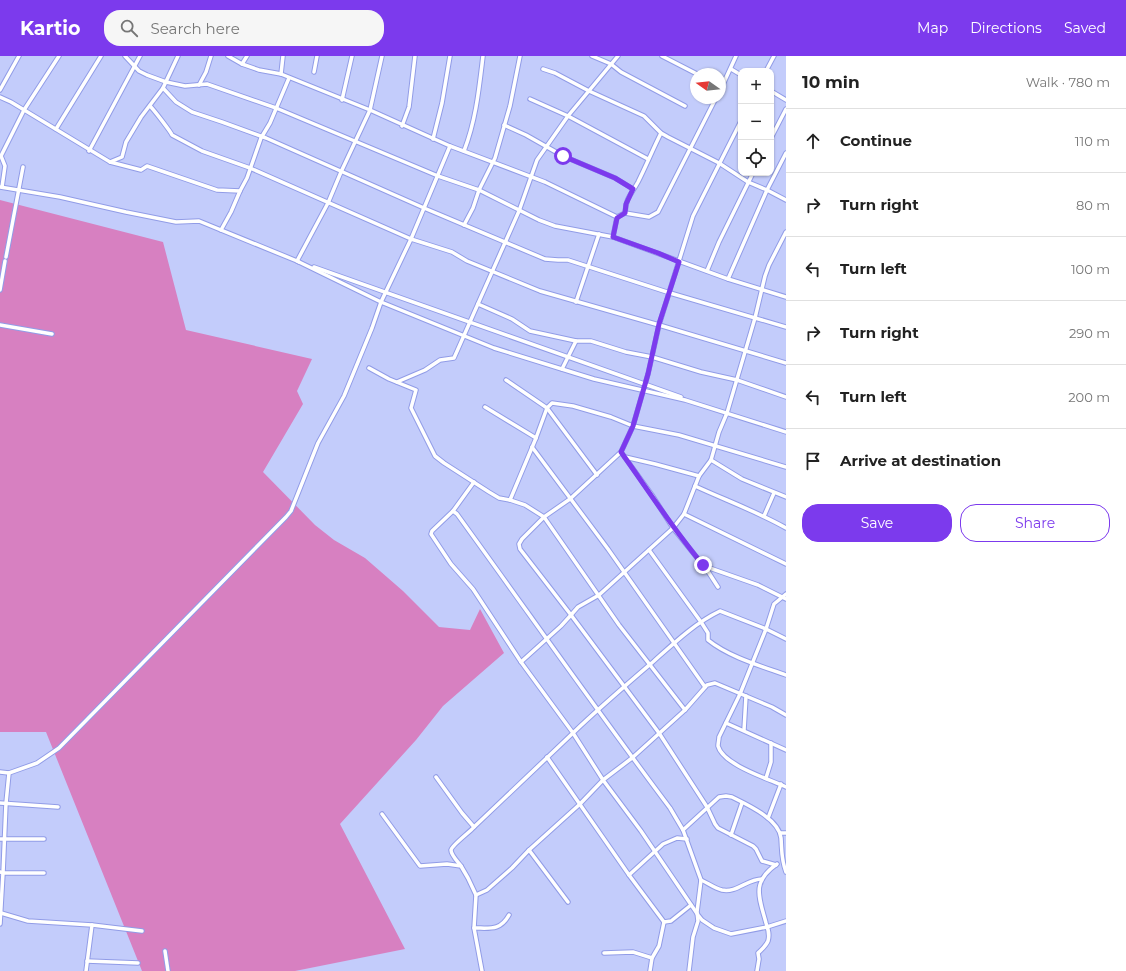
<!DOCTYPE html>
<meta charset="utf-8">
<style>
body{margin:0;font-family:Montserrat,sans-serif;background:#f6f6f6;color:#222}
.controls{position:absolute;right:12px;top:12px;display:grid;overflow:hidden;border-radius:8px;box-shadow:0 1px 3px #0004}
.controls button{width:36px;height:36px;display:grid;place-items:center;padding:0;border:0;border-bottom:1px solid #e0e0e0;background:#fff;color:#222;font:20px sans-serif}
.compass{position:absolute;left:690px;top:12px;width:36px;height:36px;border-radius:50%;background:#fff;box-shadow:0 1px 3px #0004;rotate:285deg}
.stop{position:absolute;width:12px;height:12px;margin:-9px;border:3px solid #7c3aed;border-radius:50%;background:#fff}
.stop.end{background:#7c3aed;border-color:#fff;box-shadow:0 1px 4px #0008}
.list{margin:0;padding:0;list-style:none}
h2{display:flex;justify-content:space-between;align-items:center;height:52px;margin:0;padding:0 16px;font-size:17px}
h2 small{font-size:13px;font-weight:400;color:#767676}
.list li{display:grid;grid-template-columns:26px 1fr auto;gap:12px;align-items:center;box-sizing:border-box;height:64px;padding:0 16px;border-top:1px solid #e0e0e0}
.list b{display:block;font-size:15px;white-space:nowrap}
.list em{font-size:13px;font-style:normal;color:#767676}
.actions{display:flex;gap:8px;padding:12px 16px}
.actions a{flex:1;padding:9px 0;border:1px solid #7c3aed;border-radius:16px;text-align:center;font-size:14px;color:#7c3aed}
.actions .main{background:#7c3aed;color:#fff}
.icon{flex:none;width:22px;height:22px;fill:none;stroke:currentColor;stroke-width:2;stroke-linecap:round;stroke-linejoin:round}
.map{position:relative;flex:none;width:786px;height:915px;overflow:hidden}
header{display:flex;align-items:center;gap:24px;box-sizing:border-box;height:56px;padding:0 20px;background:#7c3aed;color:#fff}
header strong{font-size:19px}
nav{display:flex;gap:22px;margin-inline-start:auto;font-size:14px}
.search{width:280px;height:36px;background:#f6f6f6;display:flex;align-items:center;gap:10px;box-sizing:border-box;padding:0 14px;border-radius:16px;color:#767676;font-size:15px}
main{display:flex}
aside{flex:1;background:#fff}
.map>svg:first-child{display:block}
.green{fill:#d780c1}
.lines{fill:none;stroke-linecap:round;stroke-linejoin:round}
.minor-casing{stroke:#919ce7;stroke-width:5.5}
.minor{stroke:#fff;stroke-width:3.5}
.route{stroke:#7c3aed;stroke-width:5}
</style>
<header>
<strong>Kartio</strong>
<div class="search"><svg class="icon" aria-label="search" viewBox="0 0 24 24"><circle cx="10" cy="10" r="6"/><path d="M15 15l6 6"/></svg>Search here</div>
<nav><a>Map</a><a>Directions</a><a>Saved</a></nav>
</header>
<main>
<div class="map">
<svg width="786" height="915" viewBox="0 0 786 915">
<rect width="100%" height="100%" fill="#c3ccfb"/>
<path class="green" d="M 0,144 L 163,186 L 186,274 L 312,303 L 297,335 L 303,348 L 263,416 L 315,469 L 334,484 L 365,502 L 403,535 L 439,571 L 470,574 L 480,553 L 504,597 L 443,650 L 416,684 L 340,768 L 405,893 L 295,915 L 142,915 L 46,676 L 0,676 Z"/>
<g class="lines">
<defs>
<g id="minor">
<path d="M 125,0 L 139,15 L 147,19 L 166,26 L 185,30 L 207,28 L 276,52 L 438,120 L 479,134 L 539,164 L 555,170 L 613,181 L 728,223 L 786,241"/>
<path d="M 228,0 L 242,8 L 259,14 L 281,18 L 370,54 L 450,90 L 545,126 L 617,161"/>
<path d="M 592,0 L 611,8 L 621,16 L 685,50"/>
<path d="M 662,0 L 697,18"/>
<path d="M 242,8 L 247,0"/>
<path d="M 543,13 L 555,17 L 589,35 L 644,60 L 661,77 L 668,81 L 719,107 L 748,126 L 767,134 L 786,144"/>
<path d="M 731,13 L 741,19"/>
<path d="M 766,15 L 774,0"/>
<path d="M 314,16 L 317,0"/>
<path d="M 281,18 L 283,0"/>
<path d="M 708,18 L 708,17 L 711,18"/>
<path d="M 199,29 L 206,16 L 211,0"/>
<path d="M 163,32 L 176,46 L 192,56 L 222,66 L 266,82 L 424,152 L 545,203 L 558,204 L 568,204 L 670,237 L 786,271"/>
<path d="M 0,34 L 19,0"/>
<path d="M 720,35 L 736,0"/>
<path d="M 771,35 L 786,44"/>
<path d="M 0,41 L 11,46 L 110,106 L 141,114 L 147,110 L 217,134 L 240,135"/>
<path d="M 530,43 L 568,60 L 648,103"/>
<path d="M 342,44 L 352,0"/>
<path d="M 150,50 C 154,54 171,76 172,79 L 202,95 L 250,112 L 411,183 L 452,196 L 467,205 L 540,235 L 659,269 L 786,307"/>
<path d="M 741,65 L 693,160 L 659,269 L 648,318 L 633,370 L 621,396 L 570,443 L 544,461 L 522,483 L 519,488 L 520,493 L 571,559 L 578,551 L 599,539 L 673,472 L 684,458 L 699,420 L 711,404 L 742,423 L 786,441"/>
<path d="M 504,69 L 526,79 L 563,100 L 615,122 L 633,133"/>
<path d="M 402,70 L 409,51 L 415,0"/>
<path d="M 56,73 L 101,0"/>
<path d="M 771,82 L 786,53"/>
<path d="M 433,83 L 442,47 L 450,0"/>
<path d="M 89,95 L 140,0"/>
<path d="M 464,95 C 476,64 479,33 483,0"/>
<path d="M 110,106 L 122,101 L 126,86 L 141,61 L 163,32 L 178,0"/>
<path d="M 0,131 L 60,141 L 126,156 L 176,166 L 199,165 L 297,205 L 381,246 L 494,292 L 594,323 L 685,344 L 786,376"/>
<path d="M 2,131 L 5,110 L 1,100 L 24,54 L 59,0"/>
<path d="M 625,157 L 649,161 L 658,156 L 716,42"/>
<path d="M 464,169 L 473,152 L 479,134 L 495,102 L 510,50 L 520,0"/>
<path d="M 221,174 L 231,156 L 240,135 L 247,122 L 261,82 L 270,67 L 289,22"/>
<path d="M 613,181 L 617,161 L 625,157 C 626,141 631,139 638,126 C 646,110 653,93 661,77"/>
<path d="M 6,201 L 23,111"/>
<path d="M 299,206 L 297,205 L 328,147 L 341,116 L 370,54 L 382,0"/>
<path d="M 314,211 L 681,341"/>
<path d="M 707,215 L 719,186 L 753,117"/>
<path d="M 728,223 L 767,134 L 786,97"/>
<path d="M 0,234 L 5,205"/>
<path d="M 576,246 L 599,178"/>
<path d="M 478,248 L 512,263 L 530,275 L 576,285 L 591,285 L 626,296 L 652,301 L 701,316 L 737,324 L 786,341"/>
<path d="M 0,269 L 52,278"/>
<path d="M 369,312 L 389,323 L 416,334 L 411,352 L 435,400 L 444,407 L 489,436 L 499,442 L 510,444"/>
<path d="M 562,313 L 576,285"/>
<path d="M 506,324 L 547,352 L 597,419"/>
<path d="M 397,326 L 425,314 L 440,304 L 454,302 L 519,155 L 537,104 L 568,60 L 618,0"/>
<path d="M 485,351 L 536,382"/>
<path d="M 532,391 L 608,493 L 705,631"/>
<path d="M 621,396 L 652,439 L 673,472 L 707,514 L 718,531"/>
<path d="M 625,401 L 655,408 L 699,420"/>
<path d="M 711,404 L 719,376 L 727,357 L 755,262 L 765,220 L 769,209 L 786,176"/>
<path d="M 474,426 L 453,455 L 457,458 C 528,556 597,655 670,752 L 683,774 L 701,824 L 697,856 L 698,865 L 693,881 L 689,915"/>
<path d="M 695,430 C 725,444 756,455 786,472"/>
<path d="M 684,458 L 786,508"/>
<path d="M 764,460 L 774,437"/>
<path d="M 649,494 L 701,566 L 708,577 L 708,584 C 729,601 761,610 786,619"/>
<path d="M 704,510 L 758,529 L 786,543"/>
<path d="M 786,538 L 774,548 L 766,573 L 740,638 L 719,681 C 719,684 718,687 718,690 C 723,709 769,723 786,731"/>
<path d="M 521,606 L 561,570 L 571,559 L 659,677 L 707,751 L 715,768 L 718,772 L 753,790 L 756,793 L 762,805 L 776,809"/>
<path d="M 685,654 L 619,569 L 544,461 L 525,449 L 510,444 L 536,382 L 547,352 L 552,347 L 573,350 L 611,361 L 633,370 L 679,379 L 786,411"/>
<path d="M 786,659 L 772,651 L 715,627 L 707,629 L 685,654 L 632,702 L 603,724 L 641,775 L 698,859 L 702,864 L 714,872 L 731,878 L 767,871 L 786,865"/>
<path d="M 726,667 L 786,694"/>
<path d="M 744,674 L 746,640"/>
<path d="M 547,701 L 629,819 L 664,866"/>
<path d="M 0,716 L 9,717"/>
<path d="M 436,721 L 462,757 L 474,771 L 573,677 L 521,606 L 473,533 L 451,508 L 431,478 L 432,475 L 453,455"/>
<path d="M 766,722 L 771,706 L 771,687"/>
<path d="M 0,747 L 58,751"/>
<path d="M 382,758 L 420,810 L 447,808 L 461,810 L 468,822 L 476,839 L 474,872 L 482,915"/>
<path d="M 768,762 L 781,728"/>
<path d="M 683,774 L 719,741 L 726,740 L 732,741 C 748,749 779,763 781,782 C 782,795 781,803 786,816"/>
<path d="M 780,777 L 786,777"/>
<path d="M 731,779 L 742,747"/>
<path d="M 0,783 L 44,783"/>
<path d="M 529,794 L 568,846"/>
<path d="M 461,810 C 458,806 451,799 451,794 C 452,789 470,776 474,771"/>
<path d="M 0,816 L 3,817 L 0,868"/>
<path d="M 44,817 L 3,817 L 6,747 L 9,717 L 37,707 L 59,692 L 286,461 L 291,455 L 318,387 L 344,340 L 372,272 L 381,246 L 411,183 L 450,90"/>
<path d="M 629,819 L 663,788 L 677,782 L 687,783"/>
<path d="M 701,824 C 708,827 714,832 722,834 C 737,837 747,823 762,823"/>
<path d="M 476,839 L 487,834 L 512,812 L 529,794 L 580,748 L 603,724 L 573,677 C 599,652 626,629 654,605 C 674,587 695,567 720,555 L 766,573 L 786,583"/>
<path d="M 1,857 L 28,865 L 92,869 L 86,915"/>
<path d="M 664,866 L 671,865 L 691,849"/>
<path d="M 92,869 L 142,875"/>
<path d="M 474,872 C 490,872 500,875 509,859"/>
<path d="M 165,895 L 168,915"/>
<path d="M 604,897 L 633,896 L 652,902"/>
<path d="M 87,905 L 138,907"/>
<path d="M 650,915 L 652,902 L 659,890 L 664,866"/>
<path d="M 757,915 L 759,903 L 758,897 C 761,894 766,890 768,885 C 770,878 768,873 766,867 C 759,841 751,826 777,808"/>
</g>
</defs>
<use href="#minor" class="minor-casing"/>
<use href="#minor" class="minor"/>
</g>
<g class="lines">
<path class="route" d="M 563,100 L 615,122 L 633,133 L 626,148 L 625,157 L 617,162 L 613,181 L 658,197 L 679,206 L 659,268 L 648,318 L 633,370 L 621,396 C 648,434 673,473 703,509"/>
</g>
</svg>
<div class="controls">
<button>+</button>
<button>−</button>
<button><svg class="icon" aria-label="locate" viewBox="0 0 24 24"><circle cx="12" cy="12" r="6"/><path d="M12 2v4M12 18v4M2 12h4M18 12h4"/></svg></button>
</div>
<svg class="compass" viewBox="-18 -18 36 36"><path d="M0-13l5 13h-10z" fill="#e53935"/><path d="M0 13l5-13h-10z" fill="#767676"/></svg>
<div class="stop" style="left:563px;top:100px"></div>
<div class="stop end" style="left:703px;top:509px"></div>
</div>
<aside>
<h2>10 min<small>Walk · 780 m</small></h2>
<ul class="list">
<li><svg class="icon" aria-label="ahead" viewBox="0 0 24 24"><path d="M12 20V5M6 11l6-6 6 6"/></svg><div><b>Continue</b></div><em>110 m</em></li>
<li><svg class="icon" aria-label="right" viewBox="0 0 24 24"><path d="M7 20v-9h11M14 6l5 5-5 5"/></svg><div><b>Turn right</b></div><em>80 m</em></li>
<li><svg class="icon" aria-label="left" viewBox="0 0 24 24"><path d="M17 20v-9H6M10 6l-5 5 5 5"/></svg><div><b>Turn left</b></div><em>100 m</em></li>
<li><svg class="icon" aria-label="right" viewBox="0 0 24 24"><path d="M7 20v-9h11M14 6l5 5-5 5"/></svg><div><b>Turn right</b></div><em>290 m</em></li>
<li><svg class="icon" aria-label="left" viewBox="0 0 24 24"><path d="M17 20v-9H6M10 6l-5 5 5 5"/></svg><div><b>Turn left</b></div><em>200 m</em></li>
<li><svg class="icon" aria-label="arrive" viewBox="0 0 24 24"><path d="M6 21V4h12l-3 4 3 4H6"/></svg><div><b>Arrive at destination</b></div></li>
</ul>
<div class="actions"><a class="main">Save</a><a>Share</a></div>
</aside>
</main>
